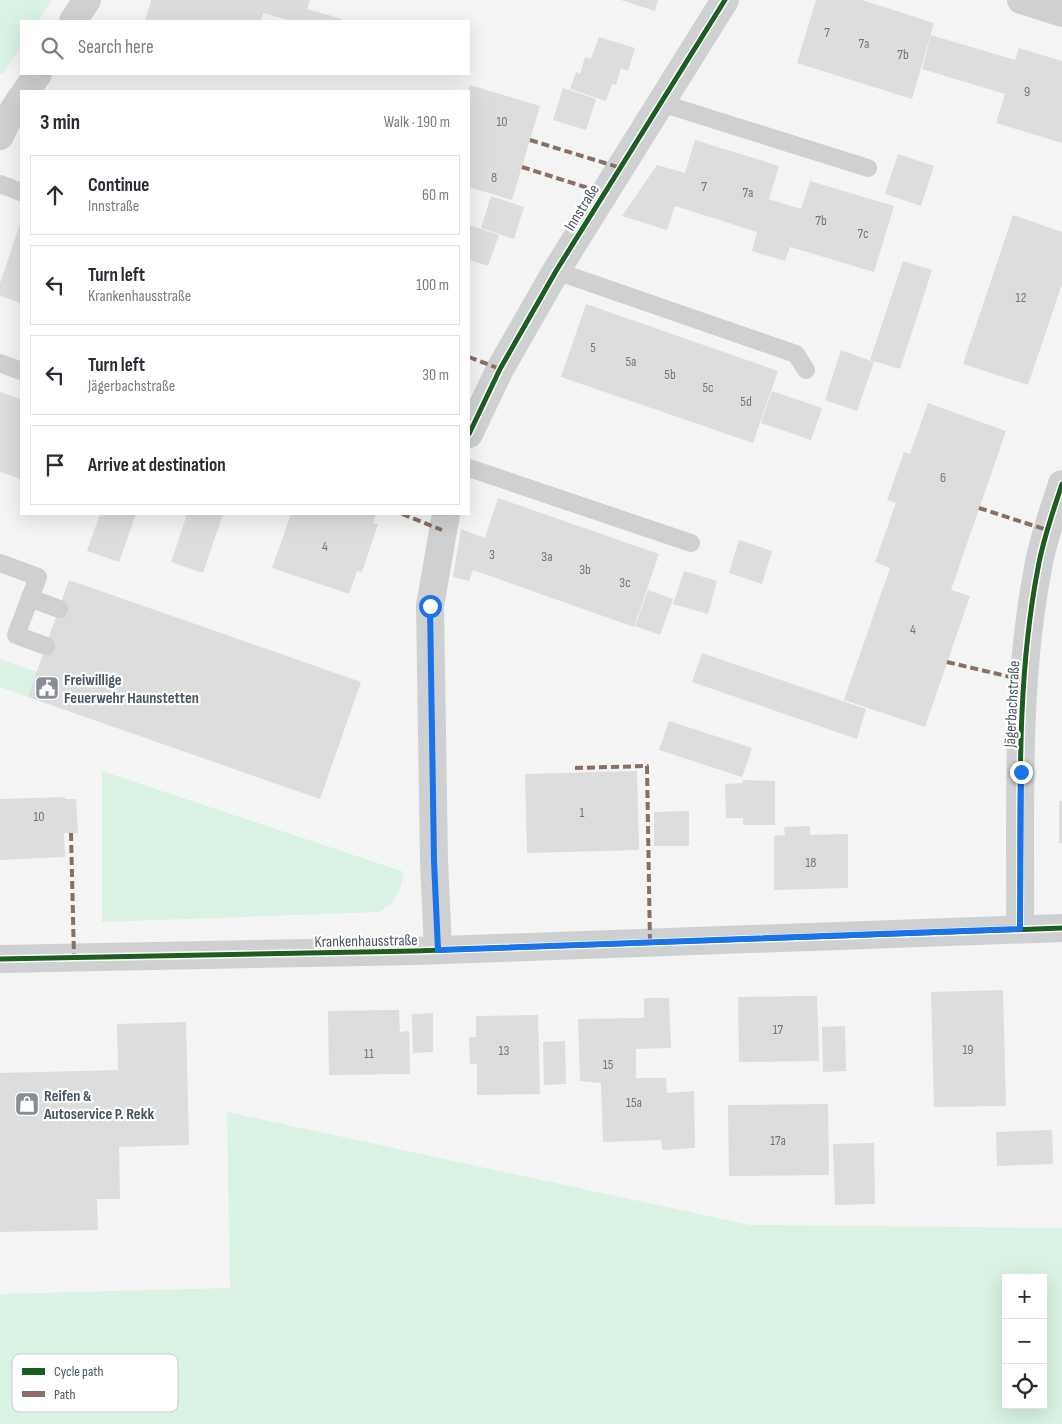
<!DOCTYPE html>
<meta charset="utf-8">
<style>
body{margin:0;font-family:"Sofia Sans Condensed",sans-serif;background:#f7f7f7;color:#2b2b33}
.controls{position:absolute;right:15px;bottom:15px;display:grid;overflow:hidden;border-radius:0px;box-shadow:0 5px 20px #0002}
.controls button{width:45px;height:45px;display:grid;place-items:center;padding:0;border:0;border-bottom:1px solid #e1e1e2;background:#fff;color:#2b2b33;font:25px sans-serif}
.stop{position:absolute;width:15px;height:15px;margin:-11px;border:4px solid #1a73e8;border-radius:50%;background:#fff}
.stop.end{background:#1a73e8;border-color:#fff;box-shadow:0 1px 5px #0008}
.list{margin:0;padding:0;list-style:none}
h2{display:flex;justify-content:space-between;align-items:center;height:65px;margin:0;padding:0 20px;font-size:21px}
h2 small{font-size:16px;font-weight:400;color:#7c7c81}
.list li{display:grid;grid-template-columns:32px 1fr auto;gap:15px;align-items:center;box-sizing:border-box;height:80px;margin:0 10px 10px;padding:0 10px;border:1px solid #e1e1e2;border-radius:0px}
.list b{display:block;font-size:19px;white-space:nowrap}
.list p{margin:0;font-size:16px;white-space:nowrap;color:#7c7c81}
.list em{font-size:16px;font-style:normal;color:#7c7c81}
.icon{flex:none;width:28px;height:28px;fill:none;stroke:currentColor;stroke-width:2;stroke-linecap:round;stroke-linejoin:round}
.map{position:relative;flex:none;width:1062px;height:1424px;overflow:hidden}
.search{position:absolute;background:#fff;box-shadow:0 5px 20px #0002;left:20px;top:20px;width:450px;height:55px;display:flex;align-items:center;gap:12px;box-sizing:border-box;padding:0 18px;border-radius:0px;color:#7c7c81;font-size:19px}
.panel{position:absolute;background:#fff;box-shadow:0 5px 20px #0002;left:20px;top:90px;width:450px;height:425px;border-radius:0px}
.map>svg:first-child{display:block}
.green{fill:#d9f2e3;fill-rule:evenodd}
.building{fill:#ddddde}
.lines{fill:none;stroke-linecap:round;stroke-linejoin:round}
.service{stroke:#ced0d2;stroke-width:18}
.minor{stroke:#ced0d2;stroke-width:28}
.quiet{stroke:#8d6e63;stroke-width:4;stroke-dasharray:8 4;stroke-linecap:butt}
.cycleway-casing{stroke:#fff;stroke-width:8}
.cycleway{stroke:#1b5e20;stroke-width:5}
.route{stroke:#1a73e8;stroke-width:6}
.labels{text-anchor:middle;stroke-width:4.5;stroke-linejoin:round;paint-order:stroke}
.number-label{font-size:14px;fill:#707881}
.street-label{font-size:16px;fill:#4a5661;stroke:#fff}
.poi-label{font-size:16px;font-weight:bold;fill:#4a5661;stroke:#fff;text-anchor:start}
.key{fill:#fff;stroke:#c9ccd0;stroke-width:1}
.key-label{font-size:14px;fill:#4a5661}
</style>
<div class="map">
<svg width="1062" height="1424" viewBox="0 0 1062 1424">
<rect width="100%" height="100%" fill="#f4f4f4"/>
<g class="green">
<path d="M 0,0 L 52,0 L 38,21 L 21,21 L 21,47 L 3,74 L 0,73 Z"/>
<path d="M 0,659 L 37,672 L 28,697 L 0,687 Z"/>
<path d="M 102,771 L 404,872 C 400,893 397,900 379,912 L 102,922 Z"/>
<path d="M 227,1112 L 750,1225 L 1062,1228 L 1062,1424 L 0,1424 L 0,1294 L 230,1288 ZM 1006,1278 L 1043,1278 L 1043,1405 L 1006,1405 Z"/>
</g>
<g class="building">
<path d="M 151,0 L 310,0 L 307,9 L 342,19 L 342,21 L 293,21 L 263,13 L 261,21 L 145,21 Z"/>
<path d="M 621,0 L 658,0 L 655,11 Z"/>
<path d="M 816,0 L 862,0 L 934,23 L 912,99 L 797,63 Z"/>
<path d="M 931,35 L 1015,60 L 1019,48 L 1062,61 L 1062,143 L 996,123 L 1005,94 L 922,69 Z"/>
<path d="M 599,37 L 635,48 L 628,71 L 621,68 L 616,85 L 612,84 L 606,101 L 570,89 L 576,72 L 580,74 L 585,57 L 591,59 Z"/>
<path d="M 470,85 L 540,106 L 512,200 L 469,187 L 468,91 Z"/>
<path d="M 563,88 L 596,99 L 586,130 L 553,120 Z"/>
<path d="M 695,140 L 779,166 L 769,199 L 801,209 L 810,181 L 894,206 L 874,272 L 790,247 L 785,261 L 752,251 L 757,232 L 675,206 L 667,230 L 622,216 L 657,165 L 685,173 Z"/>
<path d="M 898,154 L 934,166 L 921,206 L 885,194 Z"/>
<path d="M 491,196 L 524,207 L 514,239 L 481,228 Z"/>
<path d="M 1013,215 L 1062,232 L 1062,284 L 1028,385 L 963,364 Z"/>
<path d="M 21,221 L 21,303 L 0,296 L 0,283 Z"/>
<path d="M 469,225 L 499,235 L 488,266 L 469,260 Z"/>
<path d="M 903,261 L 932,270 L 900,369 L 870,360 Z"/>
<path d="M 586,304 L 778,371 L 753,443 L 561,377 Z"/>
<path d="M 841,350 L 874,362 L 857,411 L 825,400 Z"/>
<path d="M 772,391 L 822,408 L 811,440 L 761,423 Z"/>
<path d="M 0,392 L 21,399 L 21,479 L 0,472 Z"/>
<path d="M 928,403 L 1006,431 L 951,590 L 970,596 L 925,727 L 844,700 L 890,568 L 875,562 L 896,503 L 887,500 L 904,452 L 910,454 Z"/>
<path d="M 498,498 L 659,554 L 634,627 L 473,570 L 469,581 L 453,577 L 461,529 L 485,538 Z"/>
<path d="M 100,514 L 136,514 L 119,562 L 87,551 Z"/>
<path d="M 187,514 L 223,514 L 203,573 L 171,562 Z"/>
<path d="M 291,514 L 376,514 L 373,523 L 378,524 L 362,572 L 357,571 L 349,594 L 272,568 Z"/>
<path d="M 739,540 L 772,551 L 762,584 L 729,573 Z"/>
<path d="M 684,571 L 717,581 L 708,614 L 673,604 Z"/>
<path d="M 69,580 L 361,682 L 320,799 L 28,697 Z"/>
<path d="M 648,590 L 673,599 L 660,635 L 635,626 Z"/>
<path d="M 702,653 L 866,709 L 857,739 L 692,682 Z"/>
<path d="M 669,721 L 752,748 L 742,777 L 659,750 Z"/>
<path d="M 637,771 L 639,850 L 527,853 L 525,774 Z"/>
<path d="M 743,780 L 775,781 L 775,825 L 743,825 L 743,818 L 726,818 L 725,784 L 743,783 Z"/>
<path d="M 65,797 L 65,799 L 76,799 L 78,833 L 64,833 L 65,857 L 0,860 L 0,799 Z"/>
<rect x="1059" y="801" width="3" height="42"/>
<path d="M 689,811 L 689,846 L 654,846 L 654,812 Z"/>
<path d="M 810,826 L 810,835 L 848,834 L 848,888 L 774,890 L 774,836 L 785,835 L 784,827 Z"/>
<path d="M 1003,990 L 1006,1106 L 934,1107 L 931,992 Z"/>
<path d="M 803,996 L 817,996 L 819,1061 L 739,1062 L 738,997 Z"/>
<path d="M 644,998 L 669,998 L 671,1048 L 636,1049 L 636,1078 L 666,1078 L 667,1093 L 694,1091 L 695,1148 L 662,1150 L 661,1140 L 603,1142 L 601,1083 L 580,1081 L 578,1019 L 644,1018 Z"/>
<path d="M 393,1010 L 399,1010 L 400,1032 L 409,1031 L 410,1074 L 329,1075 L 328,1011 Z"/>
<path d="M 433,1013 L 433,1052 L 413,1053 L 412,1014 Z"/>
<path d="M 538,1015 L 540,1094 L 477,1095 L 477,1064 L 470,1064 L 469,1037 L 476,1037 L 476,1016 Z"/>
<path d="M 186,1022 L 189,1145 L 119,1147 L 120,1199 L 97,1199 L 98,1230 L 0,1232 L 0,1073 L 118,1070 L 117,1024 Z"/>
<path d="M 845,1026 L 846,1071 L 823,1072 L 822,1027 Z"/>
<path d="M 565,1041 L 566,1084 L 544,1085 L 543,1042 Z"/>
<path d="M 828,1104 L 829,1175 L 729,1176 L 728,1105 Z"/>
<path d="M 1052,1130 L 1053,1164 L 997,1166 L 996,1132 Z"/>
<path d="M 874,1143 L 875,1204 L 835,1205 L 833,1144 Z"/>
</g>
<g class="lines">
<g class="service">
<path d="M 661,103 L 868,168"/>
<path d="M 0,184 L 21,192"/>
<path d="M 556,271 L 796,354 L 806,370"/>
<path d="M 0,363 L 21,371"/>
<path d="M 469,468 L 691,543"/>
<path d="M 0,563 L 38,577 L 30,598 L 59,609"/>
<path d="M 30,598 L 16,635 L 46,646"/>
</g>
<g class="minor">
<path d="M 1021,0 L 1062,13"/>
<path d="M 73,21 L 87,0"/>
<path d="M 26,91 L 38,74"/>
<path d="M 0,136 L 10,115 L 21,98"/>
<path d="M 469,434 L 500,369 L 556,271 L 725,0"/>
<path d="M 1020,929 C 1021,809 1015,687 1038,568 C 1043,539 1053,512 1062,484"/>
<path d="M 438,950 L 434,861 L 430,606 L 446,514"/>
<path d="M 0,959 L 415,951 L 1062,928"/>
</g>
<g class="quiet">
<path d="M 530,140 L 621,168"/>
<path d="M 522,167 L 604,193"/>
<path d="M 469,357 L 500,369"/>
<path d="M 979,508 L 1047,530"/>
<path d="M 402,514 L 442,530"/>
<path d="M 947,662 L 1023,680"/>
<path d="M 575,768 L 647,766 L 650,943"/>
<path d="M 71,833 L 74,958"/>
</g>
<defs>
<g id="cycleway">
<path d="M 469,434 L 500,369 L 556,271 L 725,0"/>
<path d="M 1020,929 C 1021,809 1015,687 1038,568 C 1043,539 1053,512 1062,484"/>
<path d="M 0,959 L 415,951 L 1062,928"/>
</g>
</defs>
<use href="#cycleway" class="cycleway-casing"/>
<use href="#cycleway" class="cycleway"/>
</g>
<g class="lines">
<path class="route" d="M 430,606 L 434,861 L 438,950 L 1020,929 L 1021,772"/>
</g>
<defs>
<symbol id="civic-square" viewBox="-11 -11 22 22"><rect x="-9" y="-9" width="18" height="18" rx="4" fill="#868d94" stroke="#fff"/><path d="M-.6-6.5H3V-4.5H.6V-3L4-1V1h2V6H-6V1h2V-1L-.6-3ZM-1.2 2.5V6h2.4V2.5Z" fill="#fff"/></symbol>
<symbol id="shop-square" viewBox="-11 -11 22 22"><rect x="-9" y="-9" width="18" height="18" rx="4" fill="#868d94" stroke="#fff"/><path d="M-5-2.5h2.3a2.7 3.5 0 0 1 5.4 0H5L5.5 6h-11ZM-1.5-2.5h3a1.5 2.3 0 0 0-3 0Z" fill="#fff"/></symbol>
</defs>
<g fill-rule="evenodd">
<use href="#civic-square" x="33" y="674" width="28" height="28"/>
<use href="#shop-square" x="13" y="1090" width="28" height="28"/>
</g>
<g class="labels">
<g class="number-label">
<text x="827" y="37">7</text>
<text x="864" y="48">7a</text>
<text x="903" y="59">7b</text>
<text x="1027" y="96">9</text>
<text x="502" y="126">10</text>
<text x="494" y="182">8</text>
<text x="704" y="191">7</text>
<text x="748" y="197">7a</text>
<text x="821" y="225">7b</text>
<text x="863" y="238">7c</text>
<text x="1021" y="302">12</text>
<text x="593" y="352">5</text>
<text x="631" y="366">5a</text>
<text x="670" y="379">5b</text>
<text x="708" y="392">5c</text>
<text x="746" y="406">5d</text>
<text x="943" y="482">6</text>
<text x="325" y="551">4</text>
<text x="492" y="559">3</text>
<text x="547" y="561">3a</text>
<text x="585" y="574">3b</text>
<text x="625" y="587">3c</text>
<text x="913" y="634">4</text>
<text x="582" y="817">1</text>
<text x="39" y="821">10</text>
<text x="811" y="867">18</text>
<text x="778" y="1034">17</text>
<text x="968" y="1054">19</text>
<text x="504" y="1055">13</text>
<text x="369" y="1058">11</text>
<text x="608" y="1069">15</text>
<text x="634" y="1107">15a</text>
<text x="778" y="1145">17a</text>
</g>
<g class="street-label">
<text transform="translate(581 207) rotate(-58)" y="6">Innstraße</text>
<text transform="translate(1011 704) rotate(-87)" y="6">Jägerbachstraße</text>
<text transform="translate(366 940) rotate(-1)" y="6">Krankenhausstraße</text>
</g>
<g class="poi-label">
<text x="64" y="685">Freiwillige<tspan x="64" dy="18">Feuerwehr Haunstetten</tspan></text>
<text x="44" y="1101">Reifen &amp;<tspan x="44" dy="18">Autoservice P. Rekk</tspan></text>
</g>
</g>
<rect x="12" y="1354" width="166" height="58" rx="8" class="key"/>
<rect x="22" y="1368" width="23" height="7" fill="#1b5e20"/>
<rect x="22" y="1391" width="23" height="6" fill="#8d6e63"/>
<g class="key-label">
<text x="54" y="1376">Cycle path</text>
<text x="54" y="1399">Path</text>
</g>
</svg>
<div class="controls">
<button>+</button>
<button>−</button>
<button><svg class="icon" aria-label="locate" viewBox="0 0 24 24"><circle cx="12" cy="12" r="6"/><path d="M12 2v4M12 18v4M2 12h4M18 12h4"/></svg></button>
</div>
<div class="stop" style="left:430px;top:606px"></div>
<div class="stop end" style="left:1021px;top:772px"></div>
<div class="search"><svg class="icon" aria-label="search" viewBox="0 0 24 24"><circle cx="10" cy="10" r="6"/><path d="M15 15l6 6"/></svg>Search here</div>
<section class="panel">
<h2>3 min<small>Walk · 190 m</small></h2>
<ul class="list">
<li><svg class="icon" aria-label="ahead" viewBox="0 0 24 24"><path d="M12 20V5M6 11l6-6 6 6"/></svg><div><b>Continue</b><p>Innstraße</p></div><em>60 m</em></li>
<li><svg class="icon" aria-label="left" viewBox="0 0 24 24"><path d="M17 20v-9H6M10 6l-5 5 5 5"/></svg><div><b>Turn left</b><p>Krankenhausstraße</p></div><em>100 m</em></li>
<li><svg class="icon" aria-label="left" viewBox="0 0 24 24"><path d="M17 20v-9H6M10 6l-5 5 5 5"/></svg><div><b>Turn left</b><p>Jägerbachstraße</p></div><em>30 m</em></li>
<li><svg class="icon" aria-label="arrive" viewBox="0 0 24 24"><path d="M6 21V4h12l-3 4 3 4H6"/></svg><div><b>Arrive at destination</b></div></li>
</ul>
</section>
</div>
